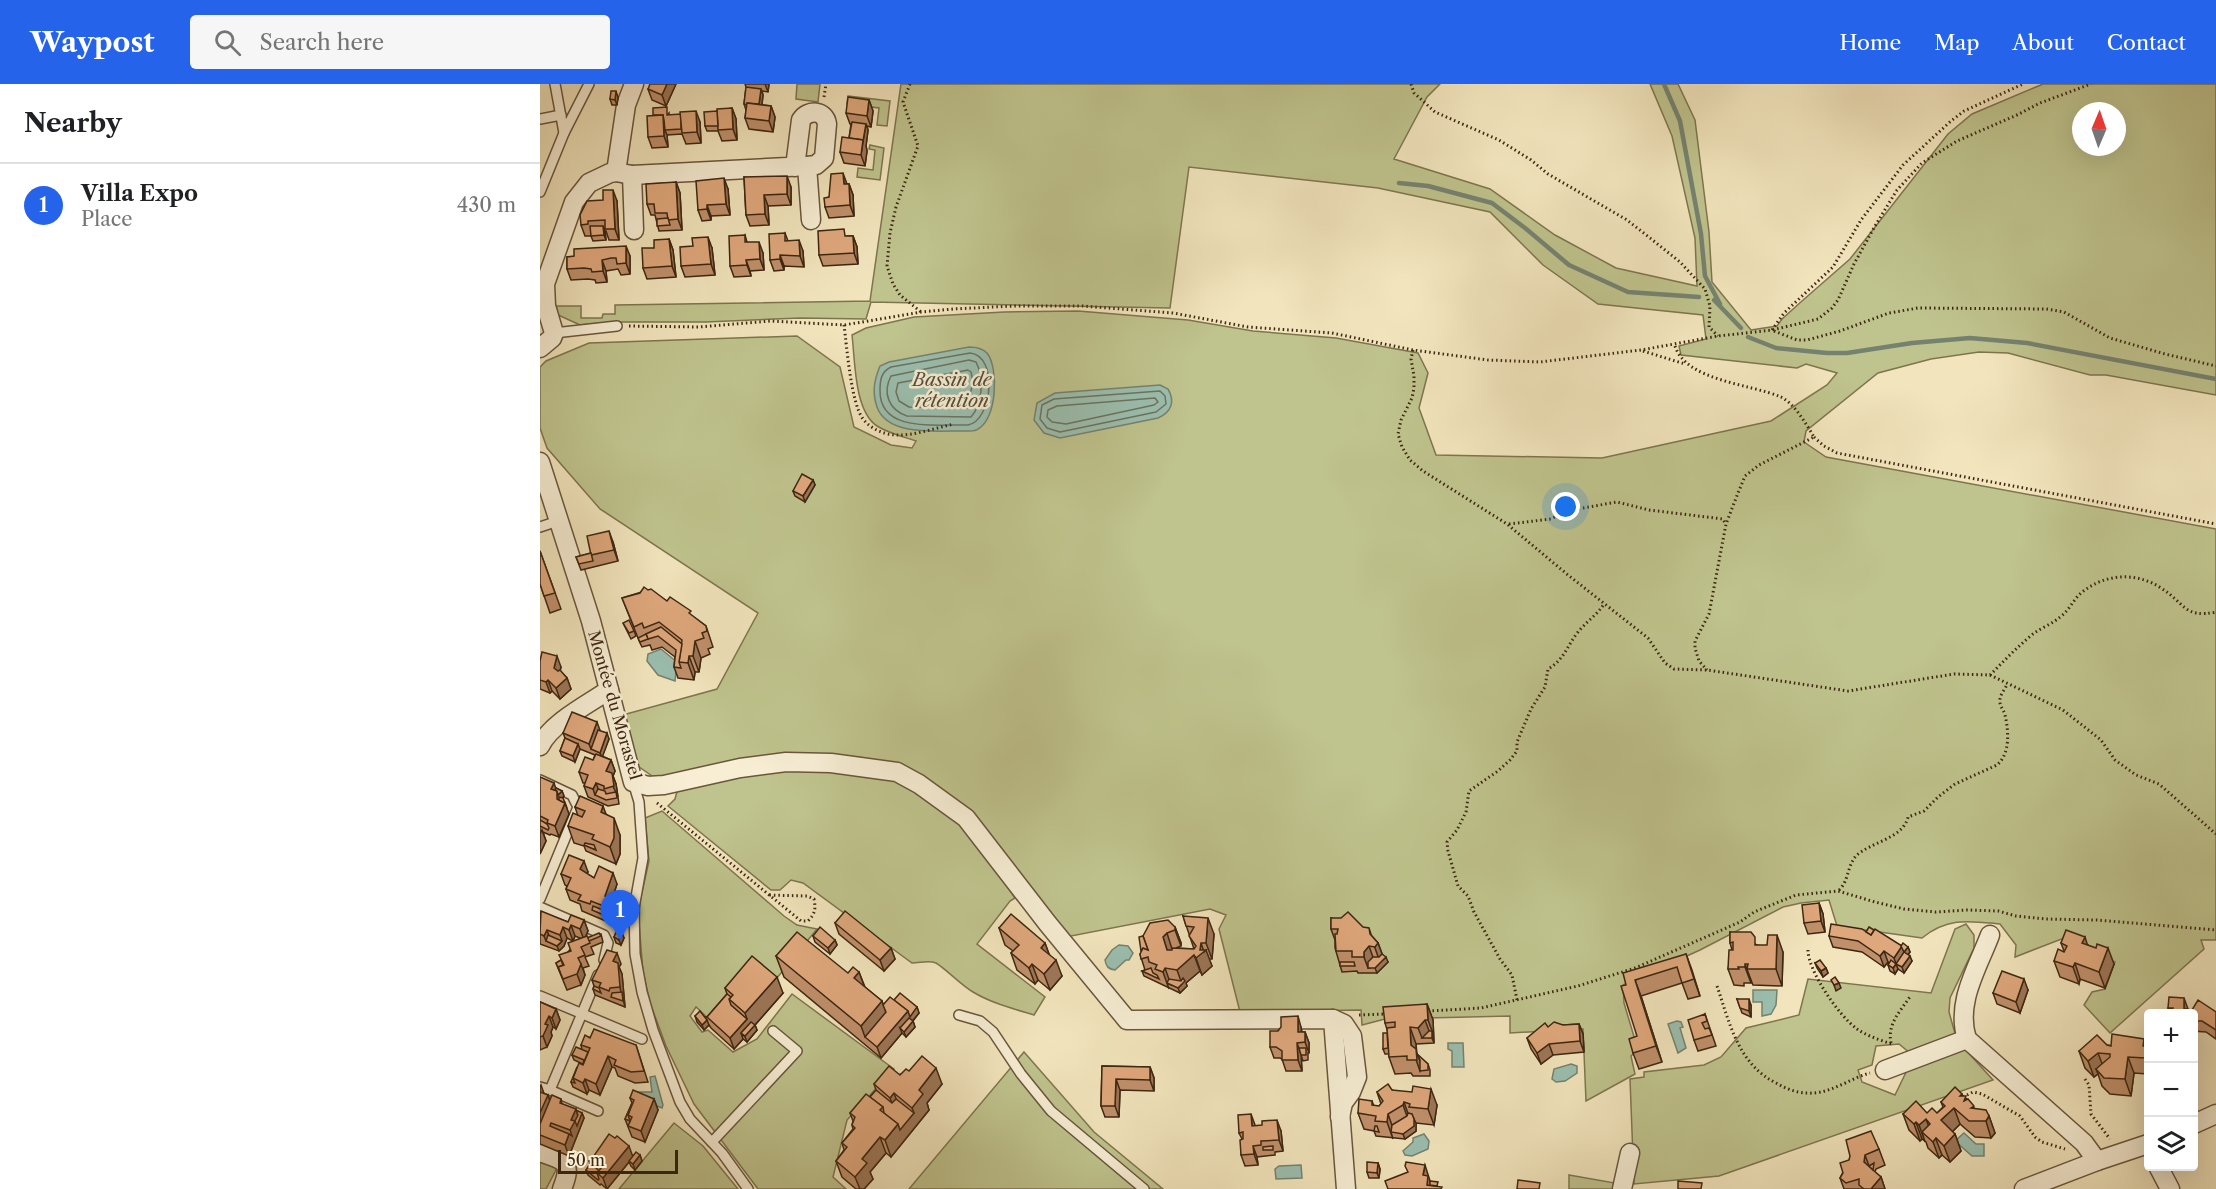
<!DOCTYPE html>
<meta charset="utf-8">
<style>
body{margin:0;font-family:"Libre Caslon Text",serif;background:#f6f6f6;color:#202124}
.controls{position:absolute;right:18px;bottom:18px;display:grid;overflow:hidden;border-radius:6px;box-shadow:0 6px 24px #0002}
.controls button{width:54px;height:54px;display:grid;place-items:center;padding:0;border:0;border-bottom:2px solid #e0e0e0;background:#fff;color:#202124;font:30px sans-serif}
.compass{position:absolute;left:1532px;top:18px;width:54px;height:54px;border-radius:50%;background:#fff;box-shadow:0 6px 24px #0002;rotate:2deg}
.scale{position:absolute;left:18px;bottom:15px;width:120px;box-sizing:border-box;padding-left:6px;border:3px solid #3d2711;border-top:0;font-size:16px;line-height:21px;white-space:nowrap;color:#3d2711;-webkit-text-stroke:4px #f7eed4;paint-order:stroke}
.you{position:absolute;left:1026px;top:423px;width:21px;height:21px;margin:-15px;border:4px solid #fff;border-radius:50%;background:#1a73e8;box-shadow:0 0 0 9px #1a73e833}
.badge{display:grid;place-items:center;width:39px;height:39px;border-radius:50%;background:#2563eb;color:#fff;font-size:20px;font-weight:700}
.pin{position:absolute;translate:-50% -50px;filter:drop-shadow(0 2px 3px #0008)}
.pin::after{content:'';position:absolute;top:32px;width:21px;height:18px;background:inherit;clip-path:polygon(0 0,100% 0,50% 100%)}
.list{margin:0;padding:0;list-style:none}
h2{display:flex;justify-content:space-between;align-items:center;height:78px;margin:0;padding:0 24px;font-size:26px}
h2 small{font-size:20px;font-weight:400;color:#757577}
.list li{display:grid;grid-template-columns:39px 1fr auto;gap:18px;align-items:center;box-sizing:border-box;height:84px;padding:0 24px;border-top:2px solid #e0e0e0}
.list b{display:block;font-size:22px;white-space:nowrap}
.list p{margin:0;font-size:20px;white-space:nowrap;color:#757577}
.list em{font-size:20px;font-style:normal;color:#757577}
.icon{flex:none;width:33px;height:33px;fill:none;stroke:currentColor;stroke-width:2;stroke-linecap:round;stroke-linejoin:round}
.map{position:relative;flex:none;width:1676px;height:1105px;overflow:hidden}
header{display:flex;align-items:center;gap:36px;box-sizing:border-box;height:84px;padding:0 30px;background:#2563eb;color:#fff}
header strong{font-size:28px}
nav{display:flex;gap:33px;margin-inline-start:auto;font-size:21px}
.search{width:420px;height:54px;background:#f6f6f6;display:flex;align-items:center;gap:15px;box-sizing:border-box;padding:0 21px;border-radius:6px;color:#757577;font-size:22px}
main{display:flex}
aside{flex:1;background:#fff}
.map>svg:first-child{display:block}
.green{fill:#bfc38d;stroke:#7e754f;stroke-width:1.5;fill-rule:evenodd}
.water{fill:#9bbfb0;stroke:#758270;stroke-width:1.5}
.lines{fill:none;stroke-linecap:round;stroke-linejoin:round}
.shore{stroke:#6c7360;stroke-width:1.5}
.stream{stroke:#758270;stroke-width:4.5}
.lane-casing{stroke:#6a563c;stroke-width:12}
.street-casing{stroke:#6a563c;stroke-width:21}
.path{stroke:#3d2711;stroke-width:3;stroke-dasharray:1.5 3;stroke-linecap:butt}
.lane{stroke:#f7eed4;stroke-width:9}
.street{stroke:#f7eed4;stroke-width:18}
.wall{fill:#c0906b;stroke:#3d2711;stroke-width:1.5}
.shaded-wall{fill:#9c7657;stroke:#3d2711;stroke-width:1.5}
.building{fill:#dfa87c;stroke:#3d2711;stroke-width:1.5}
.labels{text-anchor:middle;stroke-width:5;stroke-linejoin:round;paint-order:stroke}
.street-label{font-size:16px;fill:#3d2711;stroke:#f7eed4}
.water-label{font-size:18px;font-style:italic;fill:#544d39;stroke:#f7eed4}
</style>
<header>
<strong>Waypost</strong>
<div class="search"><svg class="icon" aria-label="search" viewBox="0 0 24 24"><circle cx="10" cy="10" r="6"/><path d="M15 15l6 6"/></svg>Search here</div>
<nav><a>Home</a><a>Map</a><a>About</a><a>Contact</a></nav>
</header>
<main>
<aside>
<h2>Nearby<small></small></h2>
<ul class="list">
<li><span class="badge">1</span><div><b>Villa Expo</b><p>Place</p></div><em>430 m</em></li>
</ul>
</aside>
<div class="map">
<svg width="1676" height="1105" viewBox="0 0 1676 1105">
<rect width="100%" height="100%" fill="#f2e5bd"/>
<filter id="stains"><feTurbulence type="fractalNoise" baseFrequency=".00333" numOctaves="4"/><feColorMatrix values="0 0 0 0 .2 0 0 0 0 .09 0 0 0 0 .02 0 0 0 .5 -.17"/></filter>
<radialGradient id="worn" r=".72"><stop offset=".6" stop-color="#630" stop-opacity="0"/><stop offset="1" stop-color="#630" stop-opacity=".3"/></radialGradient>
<g class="green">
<path d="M 257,0 L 280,0 L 278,18 L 256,15 Z"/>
<path d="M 361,0 L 900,0 L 887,13 L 854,75 L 950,105 L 1015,151 L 1076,184 L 1157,202 L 1155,154 L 1132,52 L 1110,0 L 1138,0 L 1155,36 L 1169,148 L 1172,198 L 1211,246 L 1237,242 L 1242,235 L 1262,217 L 1310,175 L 1408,50 L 1432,30 L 1503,0 L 1676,0 L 1676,311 L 1566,291 L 1550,291 L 1468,269 L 1439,268 L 1391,275 L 1338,289 L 1266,347 L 1264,358 L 1286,373 L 1676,445 L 1676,856 L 1661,856 L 1664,865 L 1570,949 L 1544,921 L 1552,908 L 1565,905 L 1575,878 L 1533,861 L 1524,854 L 1475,873 L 1476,861 L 1460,840 C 1429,837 1408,833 1382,854 L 1297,842 L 1289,816 L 1261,819 L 1243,823 L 1160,866 L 1083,901 L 1084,919 L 1098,966 L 1091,972 L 1095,990 L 1046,1017 L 1043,945 L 970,949 L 970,932 L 845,935 L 822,941 L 821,926 L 700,928 L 679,845 L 686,831 L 670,825 L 526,853 L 481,796 L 364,683 L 319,673 L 273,670 L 198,677 L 115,694 L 95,680 L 79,632 L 177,605 L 218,529 L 60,425 L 7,364 L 0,344 L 0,283 L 6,277 L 49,259 L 257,252 L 300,283 L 314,343 L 351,361 L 372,364 L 376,357 C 364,353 348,349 337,342 C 314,327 315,275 312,251 L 326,244 L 374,233 L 464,228 L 538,227 L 648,236 L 713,247 L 796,254 L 878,269 L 888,289 L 879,324 L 896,371 L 1062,374 L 1231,337 L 1287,301 L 1297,289 L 1266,280 L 1257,284 L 1141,271 L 1139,262 L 1166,255 L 1163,231 L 1058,220 L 1003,181 L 950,128 L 838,104 L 649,83 L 630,224 L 331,218 L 326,235 L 260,234 L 166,238 L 74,238 L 40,241 L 18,231 L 16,222 L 41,222 L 41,234 L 62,234 L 63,230 L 75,230 L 75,221 L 330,217 ZM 1541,27 L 1577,27 L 1577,63 L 1541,63 Z"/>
<path d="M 308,12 L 350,17 L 347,42 L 337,41 L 339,24 L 307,20 Z"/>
<path d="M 330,61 L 344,64 L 340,96 L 317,93 L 318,84 L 333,86 L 335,66 L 329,65 Z"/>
<path d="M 269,683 C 296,687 325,688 352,694 C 402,705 448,773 475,814 L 470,817 L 437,860 L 505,913 L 494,931 C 474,925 451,919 433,908 C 421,901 406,885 396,879 C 389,876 380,879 372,879 L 263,799 L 251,796 L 240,806 L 231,806 L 128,722 L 135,715 L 139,700 Z"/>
<path d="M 122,727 L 244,832 L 257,841 L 277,845 L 237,894 L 171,937 L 156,923 L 150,932 L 162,948 L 168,946 L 193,968 L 217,955 L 252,910 L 354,985 L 307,1036 L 293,1093 L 306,1105 L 218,1105 L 154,1020 L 126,962 L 110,919 L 103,888 L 99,839 L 100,817 L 109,777 L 105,734 Z"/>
<path d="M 1426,840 L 1434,851 L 1434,864 L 1410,914 L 1409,928 L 1416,953 L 1371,970 L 1359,960 L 1336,962 L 1332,981 L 1318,986 L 1322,998 L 1355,1011 L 1369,982 L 1424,964 L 1453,996 L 1179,1092 L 1094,1100 L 1090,995 L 1104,993 L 1104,988 L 1164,981 L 1181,973 L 1206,944 L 1259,931 L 1268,895 L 1391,909 L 1415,845 Z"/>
<path d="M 484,968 L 554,1048 L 623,1105 L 369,1105 Z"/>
<path d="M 134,1039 L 163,1062 L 198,1105 L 79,1105 Z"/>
<path d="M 0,1074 L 15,1082 L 16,1086 L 6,1105 L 0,1105 Z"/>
<path d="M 1029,1091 L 1075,1099 L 1074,1105 L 1029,1105 Z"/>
</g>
<g class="water">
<path d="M 429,263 C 436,263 442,264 447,269 C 459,284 457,335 438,345 C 436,347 432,347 429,347 C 401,346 348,354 337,323 C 332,308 334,297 340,282 L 349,278 Z"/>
<path d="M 620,301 L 628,305 C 635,317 632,328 618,334 L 520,354 L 504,349 L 494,336 L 497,319 L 515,309 Z"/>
<path d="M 121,565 L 137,578 L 135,597 L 118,591 L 107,577 L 108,570 Z"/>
<path d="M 579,861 L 588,862 L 593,869 L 589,876 L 586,876 L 575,886 C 568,885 566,882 565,876 L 572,866 Z"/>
<path d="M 1213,906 L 1237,906 L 1236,921 L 1231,930 L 1222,932 L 1222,918 L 1213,918 Z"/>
<path d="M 1137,937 L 1141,938 L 1143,943 L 1140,944 L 1146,964 L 1138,969 L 1128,940 Z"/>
<path d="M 908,959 L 923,959 L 924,983 L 912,983 L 912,967 L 908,965 Z"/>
<path d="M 1031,980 L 1037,982 L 1037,989 L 1025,997 L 1016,998 L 1012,995 L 1014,985 Z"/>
<path d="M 115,992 L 123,1021 L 122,1024 L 94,1013 L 95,1008 L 112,1008 L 110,993 Z"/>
<path d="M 1424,1049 L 1436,1060 L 1444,1060 L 1444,1072 L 1432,1072 L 1415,1057 Z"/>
<path d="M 884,1050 L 889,1057 L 888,1065 L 872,1072 L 865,1071 L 863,1067 L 873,1058 L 873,1054 Z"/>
<path d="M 761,1081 L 762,1094 L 736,1095 L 735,1085 L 739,1082 Z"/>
</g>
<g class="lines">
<g class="shore">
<path d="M 430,269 C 459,272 452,337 428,341 C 399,340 339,350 340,306 C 340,296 341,288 351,283 Z"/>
<path d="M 429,276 L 436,278 C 444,293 443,320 431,333 L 367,332 C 349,326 342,309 351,292 Z"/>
<path d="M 428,286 L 431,288 L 433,298 L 427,324 L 369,323 L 359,317 L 356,308 L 358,299 Z"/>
<path d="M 620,307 L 625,312 L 626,320 L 616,328 L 520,348 L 507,344 L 500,335 L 502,321 L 514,315 Z"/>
<path d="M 615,314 L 618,318 L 614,321 L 526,340 L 512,338 L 507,333 L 508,326 L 517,322 Z"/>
</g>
<g class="stream">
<path d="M 1124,0 L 1140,37 L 1161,150 L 1165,192 L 1180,220"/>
<path d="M 859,99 L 888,102 L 952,119 L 985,144 L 1029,181 L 1088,208 L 1159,213"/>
<path d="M 1174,216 L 1201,244"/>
<path d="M 1208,253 L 1236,264 L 1287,269 L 1307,269 L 1372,259 L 1430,254 L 1487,259 L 1676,295"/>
</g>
<defs>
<g id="lane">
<path d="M 15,0 L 24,49"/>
<path d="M 0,35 L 21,31"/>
<path d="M 0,108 L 24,49 L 49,0"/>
<path d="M 14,249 L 77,242"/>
<path d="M 0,443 L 18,437"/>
<path d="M 0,696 L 32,711 L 38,723 L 0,815"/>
<path d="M 93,698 L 99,718 L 103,774 L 94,824 L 95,870 L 102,908 L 113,946 L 140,1018 L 150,1035 L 182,1069 L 208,1105"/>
<path d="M 0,823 L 64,851 L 68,859 L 64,876"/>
<path d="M 0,912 L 102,955"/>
<path d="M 419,931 L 440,937 L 453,948 L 481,990 L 511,1027 L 604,1105"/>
<path d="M 0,1003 L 10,1006 L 58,891"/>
<path d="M 10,1006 L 58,1027"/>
<path d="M 172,1058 L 257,967 L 233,947"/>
</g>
<g id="street">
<path d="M 267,82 L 271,136"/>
<path d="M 76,88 L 92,91 L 267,82 L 276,81 L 284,74 L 287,40 C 285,26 268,25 261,36 L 255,83"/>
<path d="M 92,91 L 94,146"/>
<path d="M 0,264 L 12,254 L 14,249 L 6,222 L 5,200 L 34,118 L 49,99 L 70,89 L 76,88 L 86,21 L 94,0"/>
<path d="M 0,378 L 51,537 L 93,698 L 108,702 L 124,701 L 200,684 L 246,678 L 291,679 L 357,688 L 379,700 L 426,734 L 508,840 L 587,936 L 793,935 L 804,940 L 812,952 L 817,993 L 811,1008 L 803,1019 L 800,1033"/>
<path d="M 0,662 C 11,639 48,620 69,606"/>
<path d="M 1450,851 C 1438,883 1415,919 1427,955 L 1544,1059 L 1557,1077"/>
<path d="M 793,935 L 806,1105"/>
<path d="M 1345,986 L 1427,955"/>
<path d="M 1654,1040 L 1676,1030"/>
<path d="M 0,1068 C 25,1077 33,1077 22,1105"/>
<path d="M 1618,1082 L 1630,1105"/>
<path d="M 1082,1105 L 1090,1069"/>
<path d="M 1484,1105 L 1557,1077 L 1608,1060"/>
</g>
</defs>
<use href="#lane" class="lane-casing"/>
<use href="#street" class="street-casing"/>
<g class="path">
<path d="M 370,0 L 363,18 L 378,62 L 356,123 L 350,149 L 347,182 L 353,200 L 360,211 L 381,228"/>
<path d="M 871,0 L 874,9 L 895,28 L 959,56 L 991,76 L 1008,90 L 1087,136 L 1105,150 L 1140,178 L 1165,205 L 1170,222 L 1169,243 L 1178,252"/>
<path d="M 284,13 L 286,0"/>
<path d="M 304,241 C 307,264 311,319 323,335 C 331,345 343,350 355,351 C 374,352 395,344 414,340"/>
<path d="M 89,242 L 158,243 L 231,237 L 304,241 L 381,228 L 413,225 L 474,222 L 542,222 L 633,229 L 708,243 L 792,249 L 873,266 L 948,276 L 1000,278 L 1101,266 L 1178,252 L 1232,246 L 1278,235 L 1292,224 L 1298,216 L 1314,180 L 1335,142 L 1357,106 L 1382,79 L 1417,57 L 1477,31 L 1500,19 L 1551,0"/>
<path d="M 1232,246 L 1244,229 L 1293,183 L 1321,136 L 1363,81 L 1411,37 L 1424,27 L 1483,0"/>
<path d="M 1234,247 L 1257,256 L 1267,256 L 1300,247 L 1349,229 L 1378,224 L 1506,225 L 1524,228 L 1570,254 L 1625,270 L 1676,282"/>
<path d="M 1135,262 C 1146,297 1211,300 1241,313 C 1255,320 1266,340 1274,353 L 1219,381 L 1205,392 L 1198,409 L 1186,440 L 1169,530 L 1155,557 L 1155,564 L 1159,577 L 1167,586"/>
<path d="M 873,266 L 871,275 L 874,292 L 874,304 L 872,314 L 861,336 L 858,350 L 862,363 L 870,376 L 883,387 L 967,440 L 1028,491 L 1108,554 L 1125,579 L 1134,585 L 1167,586 L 1308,607 L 1414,590 L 1450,591 C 1464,577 1477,563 1493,550 C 1501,544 1512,540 1520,533 C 1529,527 1533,516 1541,509 C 1564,490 1595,487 1621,504 C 1644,518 1644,535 1676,528"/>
<path d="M 1103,267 L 1145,280"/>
<path d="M 1274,353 L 1284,362 L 1297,369 L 1676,440"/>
<path d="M 969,440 L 1011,435 L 1026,427 L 1077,418 L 1109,426 L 1183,435 L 1185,439"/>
<path d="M 1450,591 L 1523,626 L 1561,656 L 1575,676 L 1596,691 L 1619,700 L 1676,750"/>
<path d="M 117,719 L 261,837 L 268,837 C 275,830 276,825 274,815 L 267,812 L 227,811"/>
<path d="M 1299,806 C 1309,797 1307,782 1316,772 C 1330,758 1363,755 1368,733 L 1384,727 L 1398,713 L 1415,700 L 1457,681 C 1470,670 1469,648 1465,631 C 1464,626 1460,623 1460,618 C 1459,611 1465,606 1467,600"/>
<path d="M 1268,866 C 1268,887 1299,932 1317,945 C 1327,952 1340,956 1352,960"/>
<path d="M 1177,902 C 1190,940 1198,981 1238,1000 C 1248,1006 1261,1010 1273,1009 C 1293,1008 1311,994 1330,989"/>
<path d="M 977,916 L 972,891 L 960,875 L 934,828 L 928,812 L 918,802 L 908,767 L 907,758 L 917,746 L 926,728 L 929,707 L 958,687 L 970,676 L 977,667 L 977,658 L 991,625 L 1005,603 L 1008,585 C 1024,576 1027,562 1038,548 C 1046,538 1057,531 1064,520"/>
<path d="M 888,927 L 941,924 L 1038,902 L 1095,884 L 1200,838 L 1214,828 L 1256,811 L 1298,807 L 1335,818 L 1364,825 L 1396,828 L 1427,826 L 1458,827 L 1476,832 L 1506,835 L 1556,836 L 1676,846"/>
<path d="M 819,931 L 845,930"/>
<path d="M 1351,959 C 1347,939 1361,927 1371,911"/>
<path d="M 1545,995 L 1549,1001 L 1551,1030 L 1570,1055"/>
<path d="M 1423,1013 L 1433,1008 L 1442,1010 L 1480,1032 L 1495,1053 L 1502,1058 L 1525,1065"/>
</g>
<use href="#lane" class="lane"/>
<use href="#street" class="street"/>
</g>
<g class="wall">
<path d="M 136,0 L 126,22 L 112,16 L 108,5 Z"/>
<path d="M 205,0 L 229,0 L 228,8 L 222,7 L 223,11 L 222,21 L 231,22 L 235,33 L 233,48 L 209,45 L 205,34 L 206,26 L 204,20 L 206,3 Z"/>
<path d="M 78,13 L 77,21 L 72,21 L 70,15 Z"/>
<path d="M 329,16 L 333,27 L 331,43 L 327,42 L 328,46 L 326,62 L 327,67 L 325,82 L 304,79 L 300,68 L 309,54 L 311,40 L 310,40 L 306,29 Z"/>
<path d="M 192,24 L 196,35 L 197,56 L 182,57 L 178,47 L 167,47 L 165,42 L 177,27 Z"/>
<path d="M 129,29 L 129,31 L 160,38 L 161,59 L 146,60 L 142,50 L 127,51 L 128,63 L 112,64 L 108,53 Z"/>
<path d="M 204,93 L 251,103 L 251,121 L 228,122 L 229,141 L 210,142 L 206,131 Z"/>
<path d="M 136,98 L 140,109 L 142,146 L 119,147 L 115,131 L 111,131 L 107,120 Z"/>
<path d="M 307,100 L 309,100 L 313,111 L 314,132 L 289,134 L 285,123 L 289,113 Z"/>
<path d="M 188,105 L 190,131 L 171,132 L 171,136 L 162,137 L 158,126 Z"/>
<path d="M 77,117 L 79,156 L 69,156 L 66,147 L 65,147 L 66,156 L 53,157 L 51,152 L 45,152 L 41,141 Z"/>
<path d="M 245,149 L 248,157 L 263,167 L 264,183 L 244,182 L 244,186 L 234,187 L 230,176 Z"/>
<path d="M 205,151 L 207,158 L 223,169 L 224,186 L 210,187 L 211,192 L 194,193 L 190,182 Z"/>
<path d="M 307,152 L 313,152 L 317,163 L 318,180 L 283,182 L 279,171 Z"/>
<path d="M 129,155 L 133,166 L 136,193 L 107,195 L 103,184 L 114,164 Z"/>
<path d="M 172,164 L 175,191 L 145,193 L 141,182 Z"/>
<path d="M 90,172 L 90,190 L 81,191 L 78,185 L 66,187 L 67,198 L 56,199 L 55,196 L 48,195 L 31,196 L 27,185 L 27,173 Z"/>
<path d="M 273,396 L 275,401 L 265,418 L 255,412 L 253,407 Z"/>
<path d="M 73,458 L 78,477 L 41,486 L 36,473 L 51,469 Z"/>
<path d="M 0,467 L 21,525 L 10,529 L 0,500 Z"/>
<path d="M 108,506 L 152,532 L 166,542 L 173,563 L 168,565 L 170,570 L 161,574 L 159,588 L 155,588 L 154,596 L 138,594 L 134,583 L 135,573 L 122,563 L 112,566 L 110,561 L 102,563 L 100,559 L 82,514 Z"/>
<path d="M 83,539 L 94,547 L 96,552 L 91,555 Z"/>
<path d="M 0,577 L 21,583 L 20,587 L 27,594 L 31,605 L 20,615 L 12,607 L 10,609 L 0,605 Z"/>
<path d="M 60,647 L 69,655 L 62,672 L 71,676 L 75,687 L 73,692 L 76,700 L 79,720 L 68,722 L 48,713 L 44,702 L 45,699 L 43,699 L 39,688 L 53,676 L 55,671 L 40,665 L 35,678 L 22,672 L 20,667 L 25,654 L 23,649 Z"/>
<path d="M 0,693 L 16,704 L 22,707 L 24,712 L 22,714 L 29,730 L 19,753 L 11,750 L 10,751 L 3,748 L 6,757 L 0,770 Z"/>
<path d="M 35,723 L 67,731 L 80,751 L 80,770 L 76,780 L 46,767 L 44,762 L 34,759 L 28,742 L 38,732 Z"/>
<path d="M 48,788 L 47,790 L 54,794 L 77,800 L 71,818 L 74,825 L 68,838 L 42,827 L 40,820 L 30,816 L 26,805 L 27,802 L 25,801 L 21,790 Z"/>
<path d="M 1279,819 L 1283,830 L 1285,848 L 1268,850 L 1264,839 Z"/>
<path d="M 0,828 L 28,838 L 44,836 L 48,847 L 46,852 L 47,854 L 61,850 L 63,858 L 51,863 L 54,870 L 45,873 L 49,882 L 43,884 L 45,891 L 41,901 L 27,906 L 16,879 L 21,876 L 40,854 L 35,852 L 33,857 L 27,854 L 24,862 L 19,867 L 0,860 Z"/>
<path d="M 643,832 L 674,850 L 672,875 L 669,875 L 672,882 L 662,891 L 660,887 L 646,899 L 647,902 L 640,909 L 604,892 L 602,887 L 605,886 L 600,870 L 635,843 L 641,859 L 641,862 L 636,864 L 654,865 Z"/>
<path d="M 791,834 L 832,852 L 838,859 L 842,870 L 848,878 L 837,889 L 818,889 L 817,887 L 802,888 L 795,864 L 795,856 L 791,845 Z"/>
<path d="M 295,839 L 351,864 L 355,875 L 344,887 L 299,850 Z"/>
<path d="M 459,844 L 505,859 L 509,870 L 522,892 L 510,906 L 498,896 L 495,900 L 477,886 L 471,869 L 473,867 L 465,861 Z"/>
<path d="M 1190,848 L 1217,861 L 1243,868 L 1242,902 L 1213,901 L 1211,896 L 1211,899 L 1204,899 L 1204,902 L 1194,901 L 1188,885 L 1192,866 L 1190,859 Z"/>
<path d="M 1326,848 L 1361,862 L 1368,863 L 1370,868 L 1368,871 L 1372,877 L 1364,889 L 1358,885 L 1355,890 L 1350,887 L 1348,881 L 1349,879 L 1348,878 L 1344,883 L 1322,868 L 1293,863 L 1289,852 Z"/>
<path d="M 273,852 L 295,856 L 297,861 L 290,870 L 275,858 Z"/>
<path d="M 74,853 L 84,854 L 81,861 L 76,859 Z"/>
<path d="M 1521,859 L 1548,861 L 1574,880 L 1565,904 L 1540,895 L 1539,900 L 1520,893 L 1514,877 L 1524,867 Z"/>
<path d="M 1146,870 L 1160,912 L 1148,915 L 1142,899 L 1101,912 L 1122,978 L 1099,985 L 1093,969 L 1097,952 L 1086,901 Z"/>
<path d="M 236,872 L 308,889 L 319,888 L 325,903 L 342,917 L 343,921 L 354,916 L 377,923 L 379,929 L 373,937 L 375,943 L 366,953 L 362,949 L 341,974 L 244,893 Z"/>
<path d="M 1275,879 L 1286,884 L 1288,889 L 1283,893 L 1277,884 Z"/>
<path d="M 81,880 L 79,883 L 82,890 L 85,923 L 55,911 L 53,905 L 54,902 L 52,896 Z"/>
<path d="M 185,904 L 243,909 L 215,941 L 217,946 L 207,958 L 203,955 L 194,965 L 171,944 L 169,941 L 164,946 L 157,938 L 155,932 L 167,933 L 187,910 Z"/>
<path d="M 1488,906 L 1480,929 L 1457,920 L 1453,909 Z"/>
<path d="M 1197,915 L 1211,921 L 1211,933 L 1202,929 Z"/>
<path d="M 0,918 L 16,925 L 20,936 L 16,945 L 13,943 L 11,948 L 12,952 L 7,963 L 0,966 Z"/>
<path d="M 887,920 L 893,936 L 894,959 L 876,960 L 877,970 L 888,980 L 890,986 L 890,992 L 873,992 L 871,989 L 855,990 L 849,973 L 849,970 L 845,970 L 843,965 L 848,949 L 845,939 Z"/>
<path d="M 1628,924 L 1676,928 L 1676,955 L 1666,948 L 1653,947 L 1653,930 L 1630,930 Z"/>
<path d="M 1165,930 L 1176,962 L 1158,967 L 1154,956 Z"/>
<path d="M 1039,940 L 1043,950 L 1044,968 L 1013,971 L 1001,980 L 991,965 L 987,954 L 1008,943 L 1023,941 Z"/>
<path d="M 761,943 L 762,948 L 765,948 L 769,959 L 769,969 L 768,969 L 768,976 L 763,977 L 761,971 L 762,987 L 746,987 L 742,975 L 740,974 L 734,974 L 730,963 L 738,947 Z"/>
<path d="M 48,953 L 96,961 L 108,998 L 95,999 L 78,992 L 75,984 L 72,983 L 60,1011 L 49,1006 L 47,1010 L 33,1003 L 31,998 L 43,980 L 34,976 L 32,971 L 42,966 L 41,961 Z"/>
<path d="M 1567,961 L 1608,967 L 1608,990 L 1594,989 L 1591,1012 L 1570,1010 L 1562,1002 L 1558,990 L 1554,993 L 1545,984 L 1539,967 Z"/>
<path d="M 562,982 L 610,983 L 614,994 L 614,1007 L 580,1006 L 579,1033 L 565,1033 L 561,1022 Z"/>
<path d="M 369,987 L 402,1000 L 387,1019 L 389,1026 L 351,1073 L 346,1069 L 330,1088 L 333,1095 L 324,1105 L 316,1105 L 302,1093 L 296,1077 L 304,1066 L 302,1059 L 313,1045 L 312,1041 L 313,1037 L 310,1029 L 330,1013 L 336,1006 L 334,1000 Z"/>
<path d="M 0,1001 L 4,1010 L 8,1011 L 10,1016 L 21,1015 L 22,1020 L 42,1029 L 44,1034 L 29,1072 L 0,1060 Z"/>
<path d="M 852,1006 L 897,1021 L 894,1041 L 876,1039 L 876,1047 L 865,1055 L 836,1052 L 834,1047 L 824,1045 L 818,1029 L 832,1017 L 834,1022 L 839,1022 L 841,1020 L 837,1008 Z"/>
<path d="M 1422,1010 L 1423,1012 L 1427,1015 L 1435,1025 L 1449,1032 L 1455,1049 L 1451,1054 L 1435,1053 L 1420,1040 L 1412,1048 L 1415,1050 L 1421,1067 L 1410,1078 L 1402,1071 L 1399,1074 L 1388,1064 L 1386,1058 L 1382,1055 L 1380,1057 L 1369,1046 L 1363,1030 L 1397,1029 L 1403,1023 L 1401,1018 Z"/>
<path d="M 90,1014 L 114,1015 L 118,1026 L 105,1058 L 92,1053 L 85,1035 L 92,1019 Z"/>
<path d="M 715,1042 L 741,1047 L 743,1067 L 735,1068 L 735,1071 L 717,1073 L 718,1081 L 705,1082 L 701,1071 L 702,1055 L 699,1049 Z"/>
<path d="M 1339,1065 L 1345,1081 L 1336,1085 L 1335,1088 L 1341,1093 L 1345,1105 L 1304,1105 L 1300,1094 L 1309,1076 Z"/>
<path d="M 100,1071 L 102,1077 L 95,1086 L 91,1082 L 89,1078 L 67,1105 L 61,1100 L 60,1101 L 48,1091 L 46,1086 L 50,1080 L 49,1077 Z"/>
<path d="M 838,1079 L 840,1085 L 839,1094 L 829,1094 L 827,1088 Z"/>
</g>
<g class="shaded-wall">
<path d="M 127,0 L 136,0 L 126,22 L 122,11 Z"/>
<path d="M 225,0 L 229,0 L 228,8 Z"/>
<path d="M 221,5 L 223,11 L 221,27 L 219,22 Z"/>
<path d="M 76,7 L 78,13 L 77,21 L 75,16 Z"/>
<path d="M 329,16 L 333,27 L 331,43 L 327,32 Z"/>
<path d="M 231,22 L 235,33 L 233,48 L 229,37 Z"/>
<path d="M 192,24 L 196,35 L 197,56 L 193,45 Z"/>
<path d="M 156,27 L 160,38 L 161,59 L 157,48 Z"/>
<path d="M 123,31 L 127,42 L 125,46 L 127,51 L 128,63 L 124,52 Z"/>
<path d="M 326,40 L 328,46 L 326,62 L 327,67 L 325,82 L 321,71 Z"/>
<path d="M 303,89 L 307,100 L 304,100 Z"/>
<path d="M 247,92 L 251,103 L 251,121 L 247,110 Z"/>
<path d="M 184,94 L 188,105 L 190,131 L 186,120 Z"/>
<path d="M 136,98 L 140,109 L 142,146 L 138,135 Z"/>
<path d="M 309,100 L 313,111 L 314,132 L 310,121 Z"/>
<path d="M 73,106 L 77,117 L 79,156 L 75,145 Z"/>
<path d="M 224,111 L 228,122 L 229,141 L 225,130 Z"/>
<path d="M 167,121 L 171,132 L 171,136 L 167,125 Z"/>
<path d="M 63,142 L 65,147 L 66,156 L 64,151 Z"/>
<path d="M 313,152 L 317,163 L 318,180 L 314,169 Z"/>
<path d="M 168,153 L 172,164 L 175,191 L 171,180 Z"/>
<path d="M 129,155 L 133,166 L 136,193 L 132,182 Z"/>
<path d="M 259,156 L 263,167 L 264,183 L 260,172 Z"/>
<path d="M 219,158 L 223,169 L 224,186 L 220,175 Z"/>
<path d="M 86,162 L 90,172 L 90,190 L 86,179 Z"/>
<path d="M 240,171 L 244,182 L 244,186 L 240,175 Z"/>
<path d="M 62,176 L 66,187 L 67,198 L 63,187 Z"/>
<path d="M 206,176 L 210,187 L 211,192 L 207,181 Z"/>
<path d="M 273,396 L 275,401 L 265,418 L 263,412 Z"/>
<path d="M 69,447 L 73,458 L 78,477 L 74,466 Z"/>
<path d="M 155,557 L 161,574 L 159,588 L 153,572 Z"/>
<path d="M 17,572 L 21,583 L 18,595 L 14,584 Z"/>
<path d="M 149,572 L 155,588 L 154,596 L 148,579 Z"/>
<path d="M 27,594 L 31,605 L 20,615 L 16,604 Z"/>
<path d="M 8,596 L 12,607 L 10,609 L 6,598 Z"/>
<path d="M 57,638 L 61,649 L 51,665 L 49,660 Z"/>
<path d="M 67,649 L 69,655 L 62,674 L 60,669 Z"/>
<path d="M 38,660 L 40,665 L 35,678 L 33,672 Z"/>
<path d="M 71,676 L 75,687 L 73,692 L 76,700 L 78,713 L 66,687 Z"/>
<path d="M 14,699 L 18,711 L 22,707 L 24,712 L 20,716 L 21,726 L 11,705 Z"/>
<path d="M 56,699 L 60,710 L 55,711 L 53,705 Z"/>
<path d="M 25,719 L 29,730 L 19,753 L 15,742 Z"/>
<path d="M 63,722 L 69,738 L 61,728 Z"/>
<path d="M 74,734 L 80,751 L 80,770 L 76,780 L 70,763 Z"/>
<path d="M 2,746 L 6,757 L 0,770 L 0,750 Z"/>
<path d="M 44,777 L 48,788 L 44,796 L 40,785 Z"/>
<path d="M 73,789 L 77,800 L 71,818 L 74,825 L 68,838 L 66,832 L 68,828 L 66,823 L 65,812 Z"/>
<path d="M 1279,819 L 1283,830 L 1285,848 L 1281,837 Z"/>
<path d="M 668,834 L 674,850 L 672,875 L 666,859 Z"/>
<path d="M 44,836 L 48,847 L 44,856 L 40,845 Z"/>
<path d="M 31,841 L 35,852 L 33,857 L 29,846 Z"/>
<path d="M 23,843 L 27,854 L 24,862 L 19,867 L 17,862 L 22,857 L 20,851 Z"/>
<path d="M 635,843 L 641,859 L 641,862 L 635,846 Z"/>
<path d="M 829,844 L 834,860 L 838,859 L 844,875 L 846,873 L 848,878 L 837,889 L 835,884 L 840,878 L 830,850 Z"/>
<path d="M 7,846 L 11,857 L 6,857 L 4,852 Z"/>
<path d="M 82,848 L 84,854 L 81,861 L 79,856 Z"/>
<path d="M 627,849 L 632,865 L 632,882 L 623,853 Z"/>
<path d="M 1237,851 L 1243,868 L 1242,902 L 1236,885 Z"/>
<path d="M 1545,853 L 1550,869 L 1542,859 Z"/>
<path d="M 295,856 L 297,861 L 290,870 L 288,864 Z"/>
<path d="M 505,859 L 511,876 L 501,864 Z"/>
<path d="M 661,859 L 664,868 L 666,866 L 672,882 L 662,891 L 656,874 L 660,866 Z"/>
<path d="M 829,862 L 835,879 L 830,884 L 828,884 L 824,873 L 824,868 Z"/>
<path d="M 1362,862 L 1366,873 L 1356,880 L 1354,874 Z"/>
<path d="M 1368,863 L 1370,868 L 1366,873 L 1364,868 Z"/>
<path d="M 351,864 L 355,875 L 344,887 L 340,876 Z"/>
<path d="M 1568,864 L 1574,880 L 1565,904 L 1559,888 Z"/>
<path d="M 1344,867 L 1348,878 L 1344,883 L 1340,872 Z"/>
<path d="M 77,869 L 81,880 L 79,883 L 82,890 L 85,923 L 73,877 Z"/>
<path d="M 1146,870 L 1152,886 L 1160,912 L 1154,895 Z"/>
<path d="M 654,871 L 660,887 L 646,899 L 647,902 L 640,909 L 638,904 L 642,900 L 637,886 Z"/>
<path d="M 1370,872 L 1372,877 L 1364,889 L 1362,883 Z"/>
<path d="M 516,876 L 522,892 L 510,906 L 504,890 Z"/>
<path d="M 1535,879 L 1540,895 L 1539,900 L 1533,883 Z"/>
<path d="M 41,880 L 45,891 L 41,901 L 37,890 Z"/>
<path d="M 492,880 L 498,896 L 495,900 L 489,884 Z"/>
<path d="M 1205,880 L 1211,896 L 1211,899 L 1205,883 Z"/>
<path d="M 1356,880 L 1358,885 L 1355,890 L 1353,884 Z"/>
<path d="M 625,884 L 631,901 L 627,899 L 629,905 L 623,888 Z"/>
<path d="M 1286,884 L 1288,889 L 1283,893 L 1281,887 Z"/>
<path d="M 319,888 L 327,910 L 314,894 Z"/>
<path d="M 237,893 L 243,909 L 215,941 L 217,946 L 207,958 L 205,953 L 201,949 L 203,955 L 194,965 L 190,954 L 207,935 L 205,929 Z"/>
<path d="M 1484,895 L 1488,906 L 1480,929 L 1476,918 Z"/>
<path d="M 1095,896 L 1101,912 L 1122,978 L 1116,962 Z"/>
<path d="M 1299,899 L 1301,904 L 1296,907 L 1294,901 Z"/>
<path d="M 1644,914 L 1648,925 L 1644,925 Z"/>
<path d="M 1209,915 L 1211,921 L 1211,933 L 1209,927 Z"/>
<path d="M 342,917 L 350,939 L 325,953 L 321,942 Z"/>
<path d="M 887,920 L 893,936 L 894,959 L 892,954 L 892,947 L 888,936 Z"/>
<path d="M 377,923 L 379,929 L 364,947 L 360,944 L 362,949 L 341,974 L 337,963 L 368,927 Z"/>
<path d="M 16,925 L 20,936 L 16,945 L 12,934 Z"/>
<path d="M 9,932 L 13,943 L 11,948 L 12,952 L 7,963 L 3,952 L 5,940 Z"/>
<path d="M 758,932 L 761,943 L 762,959 L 758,948 Z"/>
<path d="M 167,936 L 169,941 L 164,946 L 162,941 Z"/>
<path d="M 885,936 L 891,952 L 882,954 L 878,944 Z"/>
<path d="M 373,937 L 375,943 L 366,953 L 364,948 Z"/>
<path d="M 1039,940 L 1043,950 L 1044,968 L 1040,957 Z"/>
<path d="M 870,943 L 876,960 L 876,967 L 882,982 L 880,987 L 871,961 Z"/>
<path d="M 765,948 L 769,959 L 769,969 L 765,958 Z"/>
<path d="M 1604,955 L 1608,967 L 1608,983 L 1605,974 L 1603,962 Z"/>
<path d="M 757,959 L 761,970 L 762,987 L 758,976 Z"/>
<path d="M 1009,960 L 1013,971 L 1001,980 L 997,969 Z"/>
<path d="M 1558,969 L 1564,985 L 1556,985 L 1558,990 L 1554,993 L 1548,977 Z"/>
<path d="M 68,972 L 72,983 L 60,1011 L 56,1000 Z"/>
<path d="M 1588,973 L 1594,989 L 1591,1012 L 1585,995 Z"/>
<path d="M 610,983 L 614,994 L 614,1007 L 610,996 Z"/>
<path d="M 396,984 L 402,1000 L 387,1019 L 389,1026 L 351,1073 L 345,1056 L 358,1040 L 374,1029 L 372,1024 L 379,1006 Z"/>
<path d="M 45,995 L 49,1006 L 47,1010 L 43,999 Z"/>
<path d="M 576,995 L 580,1006 L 579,1033 L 575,1022 Z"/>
<path d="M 1,1001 L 6,1015 L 8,1011 L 13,1027 L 0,1051 L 0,1003 Z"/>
<path d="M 891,1005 L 897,1021 L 894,1041 L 888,1025 Z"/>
<path d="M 354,1009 L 360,1026 L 356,1030 L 350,1014 Z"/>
<path d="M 114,1015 L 118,1026 L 105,1058 L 101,1047 Z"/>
<path d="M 864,1018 L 870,1035 L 869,1038 L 863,1021 Z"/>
<path d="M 1414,1024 L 1420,1040 L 1407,1053 L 1401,1036 Z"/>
<path d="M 36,1025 L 39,1036 L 42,1029 L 44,1034 L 29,1072 L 25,1061 L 29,1050 L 32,1052 L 30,1046 L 31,1036 Z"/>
<path d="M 711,1030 L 715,1041 L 716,1053 L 712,1042 Z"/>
<path d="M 848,1030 L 854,1047 L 851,1048 L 853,1055 L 847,1038 Z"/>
<path d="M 1449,1032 L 1455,1049 L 1451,1054 L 1446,1037 Z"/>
<path d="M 874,1035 L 876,1039 L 876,1047 L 865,1055 L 863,1050 Z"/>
<path d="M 1386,1035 L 1392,1051 L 1382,1048 L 1385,1058 L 1379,1041 Z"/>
<path d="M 737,1036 L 741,1047 L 743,1067 L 739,1056 Z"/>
<path d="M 1376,1038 L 1382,1055 L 1380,1057 L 1374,1040 Z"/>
<path d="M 1394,1050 L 1402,1071 L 1399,1074 L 1393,1058 Z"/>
<path d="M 1415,1050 L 1421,1067 L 1410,1078 L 1404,1062 Z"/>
<path d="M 340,1053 L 346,1069 L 330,1088 L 333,1095 L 324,1105 L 320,1105 L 315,1093 L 322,1075 Z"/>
<path d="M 89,1062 L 93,1073 L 67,1105 L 63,1094 Z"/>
<path d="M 713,1062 L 717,1073 L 718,1081 L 714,1070 Z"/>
<path d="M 100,1071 L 102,1077 L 95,1086 L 93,1080 Z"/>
<path d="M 1325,1071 L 1331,1087 L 1324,1078 Z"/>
<path d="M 838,1079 L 840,1085 L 839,1094 L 837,1089 Z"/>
<path d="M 885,1081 L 892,1103 L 888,1105 L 883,1091 Z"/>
<path d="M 1341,1093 L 1345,1105 L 1331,1105 Z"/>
</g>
<g class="building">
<path d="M 110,0 L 127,0 L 122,11 L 108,5 Z"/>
<path d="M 206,3 L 221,5 L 219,20 L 207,19 L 207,21 L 204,20 Z"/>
<path d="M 71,7 L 76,7 L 75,16 L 70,15 Z"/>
<path d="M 308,13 L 329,16 L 327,32 L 306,29 Z"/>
<path d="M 207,19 L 231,22 L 229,37 L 205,34 Z"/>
<path d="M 127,23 L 127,31 L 141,30 L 141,45 L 125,46 L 124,36 L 123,31 L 113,31 L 113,24 Z"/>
<path d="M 192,24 L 193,45 L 178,46 L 177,25 Z"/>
<path d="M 156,27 L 157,48 L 142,49 L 140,28 Z"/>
<path d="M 177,27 L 178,42 L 165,42 L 164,28 Z"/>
<path d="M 123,31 L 124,52 L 108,53 L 107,32 Z"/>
<path d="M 312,38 L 326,40 L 323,57 L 323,56 L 309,54 Z"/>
<path d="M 302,53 L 323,56 L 321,71 L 300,68 Z"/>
<path d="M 303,89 L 304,100 L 309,100 L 310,121 L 285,123 L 284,114 L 289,113 L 291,90 Z"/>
<path d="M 247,92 L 247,110 L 224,111 L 225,130 L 206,131 L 204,93 Z"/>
<path d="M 184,94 L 186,120 L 167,121 L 167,125 L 158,126 L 156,97 Z"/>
<path d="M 136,98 L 138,135 L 128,136 L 127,129 L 115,129 L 114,120 L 107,120 L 106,100 Z"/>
<path d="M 63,106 L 73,106 L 75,145 L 65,145 L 65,136 L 48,137 L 48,140 L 41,141 L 40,131 L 47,117 L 63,116 Z"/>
<path d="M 128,134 L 130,141 L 117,142 L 117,135 Z"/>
<path d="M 50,142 L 63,142 L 64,151 L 51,152 Z"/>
<path d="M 304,145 L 305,152 L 313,152 L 314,169 L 279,171 L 278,147 Z"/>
<path d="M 245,149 L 245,157 L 259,156 L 260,172 L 240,171 L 240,175 L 230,176 L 229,150 Z"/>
<path d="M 205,151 L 205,158 L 219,158 L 220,175 L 206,176 L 207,181 L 190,182 L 189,152 Z"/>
<path d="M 168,153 L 171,180 L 141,182 L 140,163 L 153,162 L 152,154 Z"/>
<path d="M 129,155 L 132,182 L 103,184 L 102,164 L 114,164 L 114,156 Z"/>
<path d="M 86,162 L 86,179 L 77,180 L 76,174 L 71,174 L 62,176 L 63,187 L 52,188 L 51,185 L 44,184 L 27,185 L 27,173 L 34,172 L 34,165 Z"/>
<path d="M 262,390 L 273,396 L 263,412 L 253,407 Z"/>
<path d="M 69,447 L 74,466 L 51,471 L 47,452 Z"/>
<path d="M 0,467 L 15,509 L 4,512 L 0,500 Z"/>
<path d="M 51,469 L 53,477 L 39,480 L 36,473 Z"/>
<path d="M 104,503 L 108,506 L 111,505 L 127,517 L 130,513 L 151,527 L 149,529 L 166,542 L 167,547 L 162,549 L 164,554 L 155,557 L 153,572 L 149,572 L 148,579 L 139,578 L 142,556 L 119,538 L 104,544 L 102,539 L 94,543 L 82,514 L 100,509 Z"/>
<path d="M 89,536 L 94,547 L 89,549 L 83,539 Z"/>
<path d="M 121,543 L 142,560 L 139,578 L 141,584 L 134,583 L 136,566 L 118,552 L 108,555 L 106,550 Z"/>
<path d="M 106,550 L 108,555 L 100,558 L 98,554 Z"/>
<path d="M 2,568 L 17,572 L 14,584 L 18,587 L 20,586 L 27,594 L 16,604 L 8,596 L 6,598 L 0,596 L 0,577 Z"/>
<path d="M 32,628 L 57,638 L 49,660 L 23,649 Z"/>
<path d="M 58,646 L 67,649 L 60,669 L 51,665 Z"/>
<path d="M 25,654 L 38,660 L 33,672 L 20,667 Z"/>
<path d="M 56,670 L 71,676 L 66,687 L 72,689 L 74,702 L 64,705 L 64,702 L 56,699 L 53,705 L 44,702 L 48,691 L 39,688 L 45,673 L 53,676 Z"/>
<path d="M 0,693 L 14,699 L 11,705 L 17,707 L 17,715 L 25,719 L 15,742 L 7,739 L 8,736 L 0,732 Z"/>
<path d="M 16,704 L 22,707 L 18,711 L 17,707 L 15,706 Z"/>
<path d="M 58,705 L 65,707 L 66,710 L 76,708 L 77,714 L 66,716 L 55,711 Z"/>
<path d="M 40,712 L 63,722 L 61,728 L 74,734 L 74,754 L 70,763 L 52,755 L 54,751 L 28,742 L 33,729 L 42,733 L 45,727 L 35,723 Z"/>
<path d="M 19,713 L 23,714 L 27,724 L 25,719 L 19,716 Z"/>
<path d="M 0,736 L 7,740 L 9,744 L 8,746 L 0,742 Z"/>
<path d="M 45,759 L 54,761 L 56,766 L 44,761 Z"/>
<path d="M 29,771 L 44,777 L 40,785 L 54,794 L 59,782 L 73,789 L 65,812 L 70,814 L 66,823 L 51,817 L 50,820 L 38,816 L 41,811 L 26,805 L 31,794 L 21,790 Z"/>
<path d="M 1279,819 L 1281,837 L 1264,839 L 1262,821 Z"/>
<path d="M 53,822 L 68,828 L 66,832 L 52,826 Z"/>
<path d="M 1,827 L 28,838 L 31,831 L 44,836 L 40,845 L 31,841 L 29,846 L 23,843 L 20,851 L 7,846 L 4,852 L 0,850 Z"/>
<path d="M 305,827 L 351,864 L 340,876 L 295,839 Z"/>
<path d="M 808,828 L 823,843 L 829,844 L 830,850 L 838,859 L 835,863 L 829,862 L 824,868 L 824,873 L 812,873 L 812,867 L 796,867 L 795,850 L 797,850 L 798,845 L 791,845 L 791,834 L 801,834 Z"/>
<path d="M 471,830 L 505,859 L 501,864 L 516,876 L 504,890 L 492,880 L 489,884 L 471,869 L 479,861 L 459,844 Z"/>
<path d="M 643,832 L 668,834 L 666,859 L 661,859 L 660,866 L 666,866 L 656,874 L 654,871 L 637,886 L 625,884 L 623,888 L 615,885 L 617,881 L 609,878 L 608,873 L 601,875 L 600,870 L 603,864 L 608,866 L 603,852 L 610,839 L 628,836 L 635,843 L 635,846 L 627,849 L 623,853 L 627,866 L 632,866 L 632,864 L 654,865 L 656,862 L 649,852 L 654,843 L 646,842 Z"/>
<path d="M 1291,840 L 1322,845 L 1331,851 L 1335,845 L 1362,862 L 1354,874 L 1344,867 L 1340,872 L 1318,857 L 1289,852 Z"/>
<path d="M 280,843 L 295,856 L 288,864 L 273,852 Z"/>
<path d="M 1329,843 L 1334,846 L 1331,851 L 1326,848 Z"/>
<path d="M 77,846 L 82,848 L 79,856 L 74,853 Z"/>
<path d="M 1526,846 L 1545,853 L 1542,859 L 1556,864 L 1557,860 L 1568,864 L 1559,888 L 1535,879 L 1533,883 L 1514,877 L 1518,865 L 1524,868 L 1527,862 L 1521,859 Z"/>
<path d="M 257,848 L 308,889 L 313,883 L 319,888 L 314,894 L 342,917 L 321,942 L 236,872 Z"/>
<path d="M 1190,848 L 1211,848 L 1215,853 L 1215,861 L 1227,861 L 1228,851 L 1237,851 L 1236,885 L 1207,885 L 1208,880 L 1205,880 L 1205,883 L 1198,883 L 1199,885 L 1188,885 L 1189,866 L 1193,866 L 1193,858 L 1190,859 Z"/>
<path d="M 59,849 L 61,852 L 49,857 L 47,854 Z"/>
<path d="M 8,851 L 22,857 L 17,862 L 6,857 Z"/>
<path d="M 47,852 L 50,859 L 41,863 L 45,871 L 38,874 L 41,880 L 37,890 L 23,895 L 18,883 L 24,881 L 19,871 L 31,867 L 28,859 Z"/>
<path d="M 603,852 L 608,866 L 603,864 L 601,867 L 599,853 Z"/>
<path d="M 1363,859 L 1368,863 L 1364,868 L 1361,862 Z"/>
<path d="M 67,866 L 77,869 L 73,877 L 78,879 L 80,903 L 70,904 L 69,907 L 59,903 L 61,899 L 52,896 Z"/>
<path d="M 1364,868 L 1370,872 L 1362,883 L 1356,880 L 1353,884 L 1348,881 L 1351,876 L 1356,880 Z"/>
<path d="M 842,870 L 846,873 L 835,884 L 828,884 L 828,878 L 833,873 L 839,873 Z"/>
<path d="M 1146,870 L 1154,895 L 1142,899 L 1137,883 L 1095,896 L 1116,962 L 1093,969 L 1089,955 L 1097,952 L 1081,902 L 1086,901 L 1083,889 Z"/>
<path d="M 212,872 L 237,893 L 205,929 L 189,915 L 193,911 L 185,904 Z"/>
<path d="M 21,876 L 23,881 L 18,883 L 20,888 L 16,879 Z"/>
<path d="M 1280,876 L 1286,884 L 1281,887 L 1275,879 Z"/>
<path d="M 800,878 L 814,878 L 815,882 L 800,882 Z"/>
<path d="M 611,884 L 613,889 L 617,891 L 619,895 L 602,887 Z"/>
<path d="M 1462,887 L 1484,895 L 1476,918 L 1453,909 Z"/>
<path d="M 1295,893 L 1299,899 L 1294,901 L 1291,896 Z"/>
<path d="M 643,894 L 645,897 L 638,904 L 627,899 L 629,895 L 641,897 Z"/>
<path d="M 54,902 L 59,904 L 61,909 L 53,905 Z"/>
<path d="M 82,908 L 83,917 L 71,913 L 72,909 Z"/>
<path d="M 360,909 L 377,923 L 370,933 L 368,927 L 354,916 Z"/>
<path d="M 187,910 L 191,913 L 189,915 L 191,921 L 207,935 L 190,954 L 167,933 Z"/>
<path d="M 350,913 L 368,927 L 337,963 L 325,953 L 346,928 L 343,921 Z"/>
<path d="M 1629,913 L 1644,914 L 1644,925 L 1652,926 L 1658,916 L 1676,928 L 1676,946 L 1662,937 L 1653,937 L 1653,930 L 1632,930 L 1633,924 L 1628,924 Z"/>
<path d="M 1197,915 L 1209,915 L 1209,927 L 1200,924 Z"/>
<path d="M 0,918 L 16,925 L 12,934 L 9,932 L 5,940 L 8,941 L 3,952 L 0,953 Z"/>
<path d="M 887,920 L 888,936 L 885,936 L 878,944 L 870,943 L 871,961 L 876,965 L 877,976 L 867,976 L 867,972 L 849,973 L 847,944 L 855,943 L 855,938 L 845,939 L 843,923 Z"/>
<path d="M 160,927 L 167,936 L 162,941 L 155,932 Z"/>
<path d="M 1165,930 L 1167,937 L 1162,939 L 1165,945 L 1169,944 L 1172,951 L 1154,956 L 1148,936 Z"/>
<path d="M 758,932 L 758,948 L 765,948 L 765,958 L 757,959 L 758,976 L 742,976 L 742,967 L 736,963 L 730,963 L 730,947 L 738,947 L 741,943 L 741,933 Z"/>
<path d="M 369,934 L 373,937 L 364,948 L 360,944 Z"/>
<path d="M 211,938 L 215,941 L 205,952 L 201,949 Z"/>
<path d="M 1014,938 L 1023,941 L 1039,940 L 1040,957 L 1009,960 L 997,969 L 987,954 L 1005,939 L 1008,943 Z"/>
<path d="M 54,945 L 96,961 L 104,987 L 91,988 L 74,981 L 76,976 L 68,972 L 56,1000 L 45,995 L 43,999 L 33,994 L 39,979 L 43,981 L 50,964 L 41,961 L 45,951 L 50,954 Z"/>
<path d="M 889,947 L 892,947 L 892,954 L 882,954 Z"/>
<path d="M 843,949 L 847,949 L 848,964 L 843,965 Z"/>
<path d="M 1572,950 L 1604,955 L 1603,962 L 1607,963 L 1605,974 L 1588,973 L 1585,995 L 1564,994 L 1556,985 L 1570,973 L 1570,970 L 1558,969 L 1548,977 L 1539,967 L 1557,951 L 1567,961 L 1571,962 Z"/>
<path d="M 36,963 L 48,968 L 43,980 L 44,976 L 32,971 Z"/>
<path d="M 759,964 L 766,964 L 766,971 L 761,971 Z"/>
<path d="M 877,970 L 888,980 L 888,986 L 880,987 L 880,976 Z"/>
<path d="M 382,972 L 396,984 L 379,1006 L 383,1010 L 372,1024 L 354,1009 L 350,1014 L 334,1000 L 349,982 L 360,991 L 366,985 L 369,987 Z"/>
<path d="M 562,982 L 610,983 L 610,996 L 576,995 L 575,1022 L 561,1022 Z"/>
<path d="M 37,983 L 33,994 L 35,999 L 31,998 Z"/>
<path d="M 848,1000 L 852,1006 L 872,1008 L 873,1002 L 891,1005 L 888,1025 L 869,1023 L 870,1020 L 864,1018 L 863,1021 L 848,1030 L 847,1038 L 835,1037 L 836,1032 L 818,1029 L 819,1015 L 832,1017 L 832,1021 L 839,1022 L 843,1017 L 837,1008 Z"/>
<path d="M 1415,1003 L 1422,1010 L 1420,1012 L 1426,1012 L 1424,1017 L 1428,1015 L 1434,1022 L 1431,1024 L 1446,1026 L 1449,1032 L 1446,1037 L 1429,1037 L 1414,1024 L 1401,1036 L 1415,1050 L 1404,1062 L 1396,1054 L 1393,1058 L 1382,1048 L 1390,1040 L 1386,1035 L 1379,1041 L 1376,1038 L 1374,1040 L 1363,1030 L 1376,1017 L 1387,1029 L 1392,1024 L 1397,1029 L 1405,1022 L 1401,1018 Z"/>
<path d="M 93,1006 L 114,1015 L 101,1047 L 88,1042 L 92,1033 L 88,1031 L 94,1016 L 90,1014 Z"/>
<path d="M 336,1006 L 352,1019 L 356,1015 L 374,1029 L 360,1046 L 358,1040 L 344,1029 L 343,1023 L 330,1013 Z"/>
<path d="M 0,1008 L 8,1011 L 0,1029 Z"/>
<path d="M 326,1010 L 343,1023 L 340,1026 L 358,1040 L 345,1056 L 340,1053 L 322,1075 L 327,1079 L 315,1093 L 296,1077 L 307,1063 L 302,1059 L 315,1044 L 312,1041 L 315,1033 L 310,1029 Z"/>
<path d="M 12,1011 L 21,1015 L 20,1019 L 36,1025 L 31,1036 L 35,1037 L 30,1046 L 11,1039 L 10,1042 L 29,1050 L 25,1061 L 0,1051 L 0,1040 Z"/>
<path d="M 92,1019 L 88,1031 L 90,1037 L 85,1035 Z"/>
<path d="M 36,1026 L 42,1029 L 37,1042 L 35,1037 L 38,1031 Z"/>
<path d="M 868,1029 L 872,1030 L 874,1035 L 874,1042 L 863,1050 L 851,1048 L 852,1041 L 867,1032 Z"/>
<path d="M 711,1030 L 712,1042 L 722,1041 L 722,1037 L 737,1036 L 739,1056 L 721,1057 L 721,1061 L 713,1062 L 714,1070 L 701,1071 L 700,1056 L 703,1055 L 703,1048 L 699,1049 L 698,1031 Z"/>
<path d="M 835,1042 L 837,1042 L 839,1048 L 834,1047 Z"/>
<path d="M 1331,1047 L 1339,1065 L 1325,1071 L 1324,1078 L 1341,1093 L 1331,1105 L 1324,1105 L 1319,1101 L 1319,1095 L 1306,1099 L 1300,1094 L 1303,1089 L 1300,1079 L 1309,1076 L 1310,1072 L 1306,1056 Z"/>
<path d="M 69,1050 L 75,1054 L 77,1052 L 89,1062 L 63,1094 L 57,1089 L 61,1084 L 51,1076 Z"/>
<path d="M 733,1062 L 733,1066 L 723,1066 L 723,1063 Z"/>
<path d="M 96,1068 L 100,1071 L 93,1080 L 89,1077 Z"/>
<path d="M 827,1078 L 838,1079 L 837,1089 L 827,1088 Z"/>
<path d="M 866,1078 L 885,1081 L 883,1091 L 888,1092 L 887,1101 L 902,1103 L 901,1105 L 848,1105 L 845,1097 L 868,1088 L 865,1082 Z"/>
<path d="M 51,1079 L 59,1087 L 57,1089 L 59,1095 L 58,1096 L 46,1086 Z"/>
<path d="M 1334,1079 L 1333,1086 L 1329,1082 Z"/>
<path d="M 978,1096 L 1000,1099 L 999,1105 L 977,1105 Z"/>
<path d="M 890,1097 L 898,1098 L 897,1102 L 890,1101 Z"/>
<path d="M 1138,1097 L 1162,1099 L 1161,1105 L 1138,1105 Z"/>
</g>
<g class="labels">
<g class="street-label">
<text transform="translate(75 621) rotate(74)" y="6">Montée du Morastel</text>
</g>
<g class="water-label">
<text x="412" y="302">Bassin de<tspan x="412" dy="21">rétention</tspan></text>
</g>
</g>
<rect width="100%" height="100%" filter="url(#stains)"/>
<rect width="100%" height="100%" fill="url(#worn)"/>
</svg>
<div class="controls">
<button>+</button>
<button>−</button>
<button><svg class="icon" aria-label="layers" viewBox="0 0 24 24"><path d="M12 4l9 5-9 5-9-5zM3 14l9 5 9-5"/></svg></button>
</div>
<svg class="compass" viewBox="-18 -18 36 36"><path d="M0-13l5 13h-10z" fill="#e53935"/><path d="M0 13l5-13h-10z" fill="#757577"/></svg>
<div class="scale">50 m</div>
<div class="you"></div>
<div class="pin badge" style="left:80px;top:856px">1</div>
</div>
</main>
